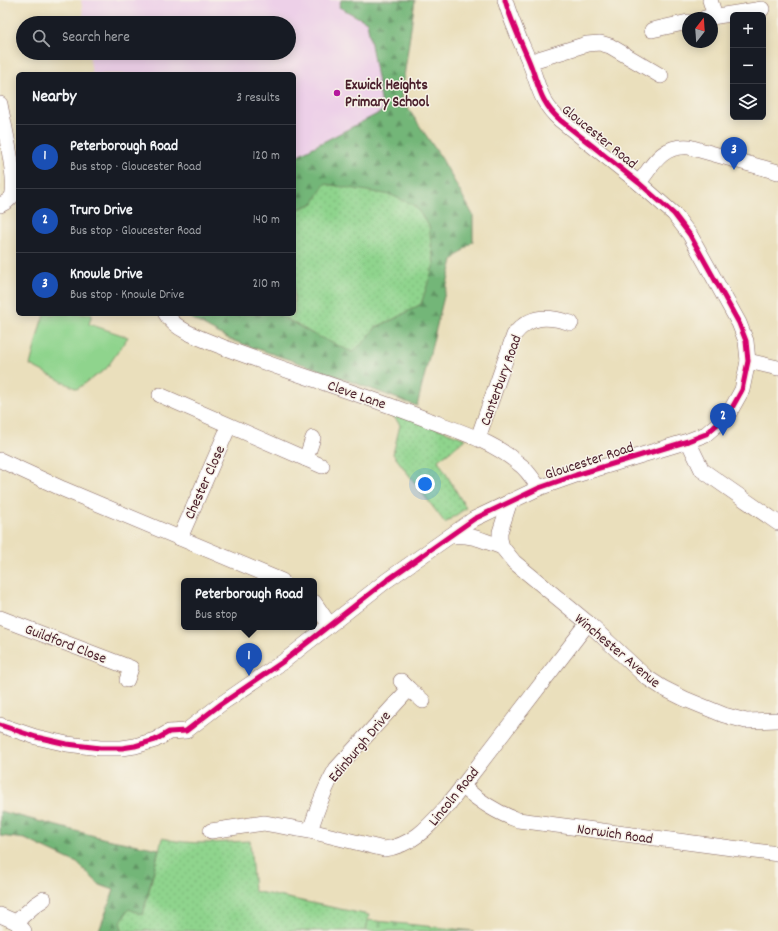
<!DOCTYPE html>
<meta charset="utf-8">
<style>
body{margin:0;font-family:Dekko,sans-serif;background:#20242c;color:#f1f3f6}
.controls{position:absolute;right:12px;top:12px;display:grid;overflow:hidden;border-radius:6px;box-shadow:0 2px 10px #0003}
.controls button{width:36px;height:36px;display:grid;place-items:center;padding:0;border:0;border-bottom:1px solid #363941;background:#171b24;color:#f1f3f6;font:20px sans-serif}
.compass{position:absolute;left:682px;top:12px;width:36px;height:36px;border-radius:50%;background:#171b24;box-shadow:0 2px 10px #0003;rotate:17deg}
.you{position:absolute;left:425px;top:484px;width:14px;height:14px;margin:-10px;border:3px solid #fff;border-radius:50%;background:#1a73e8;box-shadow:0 0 0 6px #1a73e833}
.badge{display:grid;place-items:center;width:26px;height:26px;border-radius:50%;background:#8c9099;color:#fff;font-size:13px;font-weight:700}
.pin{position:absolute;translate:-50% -33px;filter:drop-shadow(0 1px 2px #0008)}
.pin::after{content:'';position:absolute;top:21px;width:14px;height:12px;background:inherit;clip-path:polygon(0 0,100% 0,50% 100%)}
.popup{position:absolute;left:181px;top:578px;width:136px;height:52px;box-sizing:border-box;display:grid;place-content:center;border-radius:6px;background:#171b24;filter:drop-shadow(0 1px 3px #0005);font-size:13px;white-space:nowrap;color:#9ea1a6}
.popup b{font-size:15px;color:#f1f3f6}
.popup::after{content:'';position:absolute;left:50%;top:100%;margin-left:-8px;border:8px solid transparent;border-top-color:#171b24}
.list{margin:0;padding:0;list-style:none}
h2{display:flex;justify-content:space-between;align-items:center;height:52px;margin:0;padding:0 16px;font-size:17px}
h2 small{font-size:13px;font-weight:400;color:#9ea1a6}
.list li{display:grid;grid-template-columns:26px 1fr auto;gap:12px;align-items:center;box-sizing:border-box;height:64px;padding:0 16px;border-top:1px solid #363941}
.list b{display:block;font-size:15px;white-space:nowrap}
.list p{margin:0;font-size:13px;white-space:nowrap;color:#9ea1a6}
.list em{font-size:13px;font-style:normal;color:#9ea1a6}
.icon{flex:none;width:22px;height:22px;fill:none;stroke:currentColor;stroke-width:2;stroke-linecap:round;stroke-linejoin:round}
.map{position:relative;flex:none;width:778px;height:931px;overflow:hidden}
.search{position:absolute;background:#171b24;box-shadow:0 2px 10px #0003;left:16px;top:16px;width:280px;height:44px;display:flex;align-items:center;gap:10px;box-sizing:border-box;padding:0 14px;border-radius:22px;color:#9ea1a6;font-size:15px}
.panel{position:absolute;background:#171b24;box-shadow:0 2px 10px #0003;left:16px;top:72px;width:280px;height:244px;border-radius:6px}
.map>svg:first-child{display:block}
.built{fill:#edd0e8}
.grass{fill:#8fd48d;stroke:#6c7a5c}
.forest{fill:url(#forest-firs);stroke:#5e6a52}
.cemetery{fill:url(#cemetery-stones);stroke:#6c7a5c}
.park{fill:url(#park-dots);stroke:#6c7a5c}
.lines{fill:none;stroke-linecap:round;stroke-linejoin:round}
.minor-casing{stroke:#82625e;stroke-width:16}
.minor{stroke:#fff;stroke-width:15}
.cycleway-casing{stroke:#f7f3e8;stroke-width:8}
.cycleway{stroke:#d6006c;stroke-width:5}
.poi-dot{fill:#b5179e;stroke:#f7f3e8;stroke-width:1.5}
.labels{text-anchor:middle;stroke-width:3;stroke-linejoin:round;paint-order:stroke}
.poi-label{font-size:15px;font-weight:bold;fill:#4a1f2b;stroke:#f7f3e8;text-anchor:start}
.street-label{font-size:15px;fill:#4a1f2b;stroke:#f7f3e8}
</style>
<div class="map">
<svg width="778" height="931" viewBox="0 0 778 931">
<defs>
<pattern id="forest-firs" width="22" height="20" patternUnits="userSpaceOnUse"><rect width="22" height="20" fill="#73b678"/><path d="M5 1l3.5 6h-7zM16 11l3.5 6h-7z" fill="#609363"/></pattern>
<pattern id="cemetery-stones" width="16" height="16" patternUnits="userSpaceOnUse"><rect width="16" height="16" fill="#8fd48d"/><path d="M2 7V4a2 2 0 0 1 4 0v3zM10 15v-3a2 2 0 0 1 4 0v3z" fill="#7db67a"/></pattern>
<pattern id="park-dots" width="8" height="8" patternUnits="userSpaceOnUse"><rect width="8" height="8" fill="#8fd48d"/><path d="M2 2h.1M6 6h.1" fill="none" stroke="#7db67a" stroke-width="1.8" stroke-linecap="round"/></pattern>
</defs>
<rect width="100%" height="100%" fill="#f7f3e8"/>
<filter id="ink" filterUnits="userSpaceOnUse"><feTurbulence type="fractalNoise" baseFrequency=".025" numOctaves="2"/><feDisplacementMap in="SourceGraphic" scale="8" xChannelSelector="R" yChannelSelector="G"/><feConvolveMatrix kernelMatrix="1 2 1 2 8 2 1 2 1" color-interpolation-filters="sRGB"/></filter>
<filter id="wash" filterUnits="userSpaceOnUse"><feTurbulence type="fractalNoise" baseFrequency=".012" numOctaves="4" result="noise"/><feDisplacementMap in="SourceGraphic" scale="16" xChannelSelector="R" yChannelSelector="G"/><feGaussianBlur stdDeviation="0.9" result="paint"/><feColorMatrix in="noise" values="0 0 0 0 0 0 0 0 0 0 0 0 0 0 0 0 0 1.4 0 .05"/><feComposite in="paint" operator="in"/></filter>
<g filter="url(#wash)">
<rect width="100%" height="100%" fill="#eadfbc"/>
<path class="built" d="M 81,0 L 341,0 L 339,7 L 367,22 L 383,111 L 294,157 L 294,74 L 92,74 L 89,53 L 289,53 L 289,23 L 85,23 Z"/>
<path class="grass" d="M 45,314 L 92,314 L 89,324 L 128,337 L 106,369 L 77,389 L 30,365 L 41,323 Z"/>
<g class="forest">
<path d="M 341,0 L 415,0 L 401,98 L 442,159 L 473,215 L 473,241 L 453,260 L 417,406 L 320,370 L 231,340 L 183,314 L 278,314 L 313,334 L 364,342 L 376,327 L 396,318 L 421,304 L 318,195 L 315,203 L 294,211 L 294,157 L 383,111 L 367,22 L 339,7 Z"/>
<path d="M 0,811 L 106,839 L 159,849 L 143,915 L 120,923 L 123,931 L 99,931 L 114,890 L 100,885 L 77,863 L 25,839 L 0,836 Z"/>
</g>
<path class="cemetery" d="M 367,920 L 474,931 L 366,931 Z"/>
<g class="park">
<path d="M 325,184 L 391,195 L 415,206 L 429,226 L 434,264 L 421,304 L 396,318 L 376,327 L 364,342 L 352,352 L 313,334 L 278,314 L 294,314 L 294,211 L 314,203 L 318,195 Z"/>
<path d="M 389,410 L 466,439 L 438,460 L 466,508 L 445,523 L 393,454 L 400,425 Z"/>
<path d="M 162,838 C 189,846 223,842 250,841 L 254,891 L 369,915 L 366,931 L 123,931 L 120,923 L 129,909 L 143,915 Z"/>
</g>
</g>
<g filter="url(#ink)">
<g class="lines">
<defs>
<g id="minor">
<path d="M 710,0 L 715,16"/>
<path d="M 705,18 L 762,9"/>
<path d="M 652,30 L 688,22"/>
<path d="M 529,62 L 587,44 L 600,43 L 610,46 L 661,76"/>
<path d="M 0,104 C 3,121 18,183 12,196 C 9,201 5,203 0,205"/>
<path d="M 639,183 C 653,164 662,145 689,147 L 778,172"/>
<path d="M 166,314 C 176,332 209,341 228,349 C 292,373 358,393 423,418 C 455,430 491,440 518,463 C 527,469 533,479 539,488"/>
<path d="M 748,361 L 778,368"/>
<path d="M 160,395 L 322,466"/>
<path d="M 478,438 L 514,335 C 530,314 549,316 571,323"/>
<path d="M 688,441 L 702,470 L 778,523"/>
<path d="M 306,459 L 313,438"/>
<path d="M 0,460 L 63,489 L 282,581"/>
<path d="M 510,501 L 500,532 L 500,539 L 502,547 L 514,562 L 588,623 L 646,677 L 663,688 L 685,699 L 724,715 L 746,721 L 778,720"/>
<path d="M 451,536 C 472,534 482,540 502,547"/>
<path d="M 180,538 L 229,426"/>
<path d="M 314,602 L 329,624"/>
<path d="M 0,618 L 131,668 L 127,680"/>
<path d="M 409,689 L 423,701"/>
<path d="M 0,725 L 36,737 L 67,744 L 100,748 L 122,748 L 135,746 L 155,740 L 169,732 L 186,731 L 221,704 L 284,661 L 386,581 L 474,519 L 539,488 L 576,475 L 688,441 L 706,434 L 728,415 L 742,390 L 748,361 L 746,341 L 739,323 L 690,235 L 674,214 L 639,183 L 560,120 C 539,101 539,85 529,61 C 520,40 511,21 505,0"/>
<path d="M 462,786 C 479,801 496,813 518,820 L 778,854"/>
<path d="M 211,831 L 264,823 L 310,831 L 384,849 C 413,846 430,825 448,805 L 588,623"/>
<path d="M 310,831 C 317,809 324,789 336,769 L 409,689 L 401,681"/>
<path d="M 0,915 L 16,922 L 24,931"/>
<path d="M 16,922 L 35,905 L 44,899"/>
</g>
</defs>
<use href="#minor" class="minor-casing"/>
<use href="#minor" class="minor"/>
<defs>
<path id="cycleway" d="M 0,725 L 36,737 L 67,744 L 100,748 L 122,748 L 135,746 L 155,740 L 169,732 L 186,731 L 221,704 L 284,661 L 386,581 L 474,519 L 539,488 L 576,475 L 688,441 L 706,434 L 728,415 L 742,390 L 748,361 L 746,341 L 739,323 L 690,235 L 674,214 L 639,183 L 560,120 C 539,101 539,85 529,61 C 520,40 511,21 505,0"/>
</defs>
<use href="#cycleway" class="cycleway-casing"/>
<use href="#cycleway" class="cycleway"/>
</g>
</g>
<circle class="poi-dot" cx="337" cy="93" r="4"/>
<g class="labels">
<g class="poi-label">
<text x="345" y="89">Exwick Heights<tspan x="345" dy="17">Primary School</tspan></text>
</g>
<g class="street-label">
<text transform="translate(600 136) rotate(39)" y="5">Gloucester Road</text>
<text transform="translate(500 380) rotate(-70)" y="5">Canterbury Road</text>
<text transform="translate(357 394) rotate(19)" y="5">Cleve Lane</text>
<text transform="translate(589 460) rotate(-18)" y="5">Gloucester Road</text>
<text transform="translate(204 482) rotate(-66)" y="5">Chester Close</text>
<text transform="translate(66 643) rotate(21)" y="5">Guildford Close</text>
<text transform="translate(618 650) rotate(40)" y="5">Winchester Avenue</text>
<text transform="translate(359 746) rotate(-50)" y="5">Edinburgh Drive</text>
<text transform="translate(453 796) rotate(-51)" y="5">Lincoln Road</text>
<text transform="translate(615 833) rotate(8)" y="5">Norwich Road</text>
</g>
</g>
</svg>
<div class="controls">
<button>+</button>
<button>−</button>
<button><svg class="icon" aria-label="layers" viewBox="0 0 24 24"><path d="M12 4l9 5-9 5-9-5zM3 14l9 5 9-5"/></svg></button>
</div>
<svg class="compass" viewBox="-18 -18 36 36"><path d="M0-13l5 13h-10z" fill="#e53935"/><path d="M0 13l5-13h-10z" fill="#9ea1a6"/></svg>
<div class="you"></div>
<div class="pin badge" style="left:249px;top:676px;background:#1a4fb4">1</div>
<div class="popup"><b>Peterborough Road</b>Bus stop</div>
<div class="pin badge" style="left:723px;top:436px;background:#1a4fb4">2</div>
<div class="pin badge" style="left:734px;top:170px;background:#1a4fb4">3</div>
<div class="search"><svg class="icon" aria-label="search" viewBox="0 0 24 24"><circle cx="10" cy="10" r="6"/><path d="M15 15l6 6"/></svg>Search here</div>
<section class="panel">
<h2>Nearby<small>3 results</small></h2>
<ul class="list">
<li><span class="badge" style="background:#1a4fb4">1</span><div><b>Peterborough Road</b><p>Bus stop · Gloucester Road</p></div><em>120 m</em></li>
<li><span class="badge" style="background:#1a4fb4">2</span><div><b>Truro Drive</b><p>Bus stop · Gloucester Road</p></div><em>140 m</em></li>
<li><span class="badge" style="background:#1a4fb4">3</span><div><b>Knowle Drive</b><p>Bus stop · Knowle Drive</p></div><em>210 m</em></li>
</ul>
</section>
</div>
